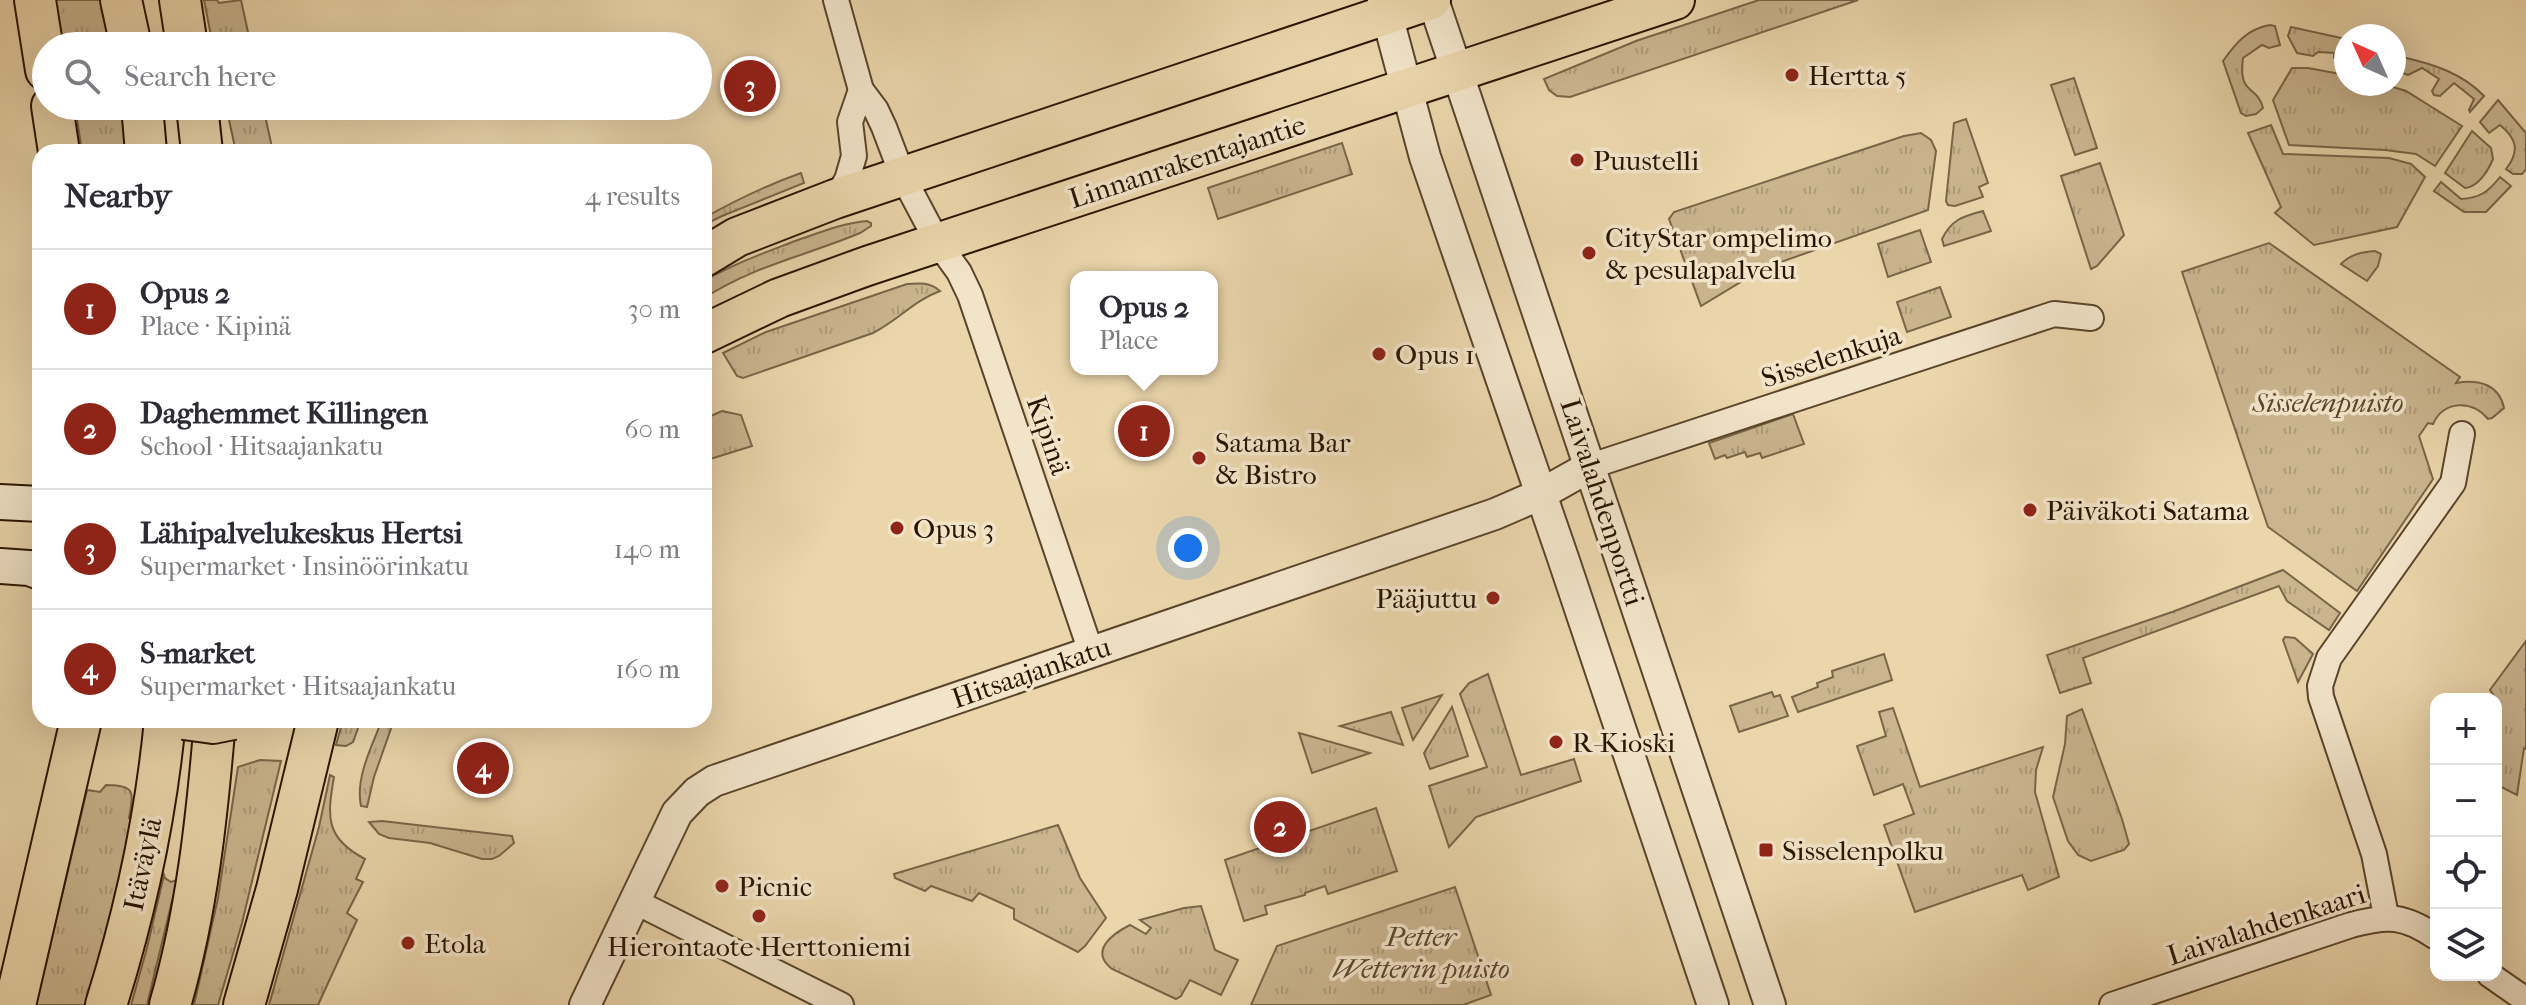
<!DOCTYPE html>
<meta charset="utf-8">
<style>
body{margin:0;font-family:"IM FELL French Canon",serif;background:#f7f7f7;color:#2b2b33}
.controls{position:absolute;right:24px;bottom:24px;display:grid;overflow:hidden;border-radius:16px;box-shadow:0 8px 32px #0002}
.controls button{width:72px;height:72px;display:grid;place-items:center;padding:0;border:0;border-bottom:2px solid #e1e1e2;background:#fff;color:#2b2b33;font:40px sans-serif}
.compass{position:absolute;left:2334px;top:24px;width:72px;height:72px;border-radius:50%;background:#fff;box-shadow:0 8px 32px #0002;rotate:315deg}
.you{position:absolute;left:1188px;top:548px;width:28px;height:28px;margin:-20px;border:6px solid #fff;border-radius:50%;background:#1a73e8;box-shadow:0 0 0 12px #1a73e833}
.badge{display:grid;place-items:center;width:52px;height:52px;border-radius:50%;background:#8f2418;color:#fff;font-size:26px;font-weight:700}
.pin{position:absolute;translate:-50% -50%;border:4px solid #fff;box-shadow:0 2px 8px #0006}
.popup{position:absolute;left:1070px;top:271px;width:148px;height:104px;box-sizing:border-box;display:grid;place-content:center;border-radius:16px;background:#fff;filter:drop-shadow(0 2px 6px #0005);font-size:26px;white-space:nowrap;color:#7c7c81}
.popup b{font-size:30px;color:#2b2b33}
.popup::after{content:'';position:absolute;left:50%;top:100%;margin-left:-16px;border:16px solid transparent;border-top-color:#fff}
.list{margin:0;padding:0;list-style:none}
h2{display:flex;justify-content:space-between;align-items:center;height:104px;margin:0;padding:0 32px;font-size:34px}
h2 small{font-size:26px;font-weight:400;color:#7c7c81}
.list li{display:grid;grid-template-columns:52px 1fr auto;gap:24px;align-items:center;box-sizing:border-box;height:120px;padding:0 32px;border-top:2px solid #e1e1e2}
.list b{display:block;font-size:30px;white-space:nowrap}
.list p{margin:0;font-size:26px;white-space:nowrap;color:#7c7c81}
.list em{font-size:26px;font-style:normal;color:#7c7c81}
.icon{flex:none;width:44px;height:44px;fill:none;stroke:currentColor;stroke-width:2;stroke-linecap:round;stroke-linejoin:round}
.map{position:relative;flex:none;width:2526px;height:1005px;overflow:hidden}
.search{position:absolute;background:#fff;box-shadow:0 8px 32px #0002;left:32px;top:32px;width:680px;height:88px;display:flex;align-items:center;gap:20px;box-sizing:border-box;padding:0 28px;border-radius:44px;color:#7c7c81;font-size:30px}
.panel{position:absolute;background:#fff;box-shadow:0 8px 32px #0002;left:32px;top:144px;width:680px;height:584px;border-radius:24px}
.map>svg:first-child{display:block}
.grass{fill:url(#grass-tufts);stroke:#7a6548;stroke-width:2}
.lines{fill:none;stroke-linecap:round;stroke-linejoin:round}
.minor-casing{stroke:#5a452b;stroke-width:28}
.tertiary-casing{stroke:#5a452b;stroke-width:34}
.secondary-casing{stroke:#2a1500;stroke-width:38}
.primary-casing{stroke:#2a1500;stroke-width:42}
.trunk-casing{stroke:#2a1500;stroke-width:44}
.minor{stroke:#f2e4c9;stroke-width:24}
.tertiary{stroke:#f2e4c9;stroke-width:30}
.secondary{stroke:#f2e4c9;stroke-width:34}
.primary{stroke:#ebd6ac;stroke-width:38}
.trunk{stroke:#ebd6ac;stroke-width:40}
.primary-bridge-casing{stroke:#2a1500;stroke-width:42;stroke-linecap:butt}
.primary-bridge{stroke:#ebd6ac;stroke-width:38}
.poi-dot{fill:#8f2418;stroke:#f2e4c9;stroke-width:3}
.labels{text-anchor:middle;stroke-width:7;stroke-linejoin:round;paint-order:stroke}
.poi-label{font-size:28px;fill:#2a1500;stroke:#f2e4c9;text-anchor:start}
.street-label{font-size:28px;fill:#2a1500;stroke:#f2e4c9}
.park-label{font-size:28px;font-style:italic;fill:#5a452b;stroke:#f2e4c9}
</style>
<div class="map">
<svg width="2526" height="1005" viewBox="0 0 2526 1005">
<defs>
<pattern id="grass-tufts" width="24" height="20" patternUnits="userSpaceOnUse" patternTransform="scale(2)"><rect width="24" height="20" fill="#cab58f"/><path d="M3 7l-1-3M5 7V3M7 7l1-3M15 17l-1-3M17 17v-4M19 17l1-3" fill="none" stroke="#ae9b7a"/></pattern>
</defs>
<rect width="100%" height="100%" fill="#ebd6ac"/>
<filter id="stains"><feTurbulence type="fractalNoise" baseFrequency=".0025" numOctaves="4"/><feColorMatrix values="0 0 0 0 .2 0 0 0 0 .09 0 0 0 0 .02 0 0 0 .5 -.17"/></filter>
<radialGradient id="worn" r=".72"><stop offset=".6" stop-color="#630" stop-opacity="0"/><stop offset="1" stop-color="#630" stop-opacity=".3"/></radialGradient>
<g class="grass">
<path d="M 53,0 L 102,0 L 113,46 L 63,46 Z"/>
<path d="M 204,0 L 217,0 L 219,3 L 241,0 L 251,46 L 213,46 Z"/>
<path d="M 1759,0 L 1858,0 L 1570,97 L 1557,96 L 1549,90 L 1544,79 L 1636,41 Z"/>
<path d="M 2270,25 L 2275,26 L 2280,45 L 2269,48 L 2262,45 L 2243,58 C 2238,97 2257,84 2263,108 L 2256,114 L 2246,116 L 2241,113 L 2223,61 C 2236,43 2247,29 2270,25 Z"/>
<path d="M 2291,27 L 2346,39 L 2346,55 L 2342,60 L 2334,58 L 2334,53 L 2318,52 L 2313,56 L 2297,53 L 2288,36 Z"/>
<path d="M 2402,57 C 2433,64 2462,73 2484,96 L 2470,112 L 2469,110 L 2474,99 L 2454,83 L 2440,96 L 2434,95 L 2432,91 L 2439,79 L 2422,68 L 2408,75 L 2397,71 Z"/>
<path d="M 2292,68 L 2308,68 L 2346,75 L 2346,84 L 2383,84 L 2406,91 L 2462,126 L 2435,166 L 2416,154 L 2385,150 L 2289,145 L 2273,100 Z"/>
<path d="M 2074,78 L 2097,148 L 2075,155 L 2051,85 Z"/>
<path d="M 2498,100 L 2526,133 L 2526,169 L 2522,174 L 2513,174 L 2506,169 C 2520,151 2517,139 2500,125 L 2489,133 L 2480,122 Z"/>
<path d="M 75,106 L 123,106 L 130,152 L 82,152 Z"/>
<path d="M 226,106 L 263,106 L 273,152 L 236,152 Z"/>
<path d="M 1966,119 L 1988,183 L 1979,187 L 1983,197 L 1955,206 L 1948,205 L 1946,201 L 1954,123 Z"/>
<path d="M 2271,125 L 2283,154 L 2389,158 L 2411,164 L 2425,177 L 2397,227 L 2314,245 L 2275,213 L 2281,207 L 2248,133 Z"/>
<path d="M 2472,131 L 2491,148 L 2493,159 C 2488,171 2478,187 2465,188 L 2445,173 Z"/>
<path d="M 1921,133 L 1931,140 L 1936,151 L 1928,210 L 1764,268 L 1701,306 L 1669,219 L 1674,212 L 1904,136 Z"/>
<path d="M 1342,143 L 1352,174 L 1218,219 L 1208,188 Z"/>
<path d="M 2100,163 L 2124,235 L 2097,266 L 2091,269 L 2061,176 Z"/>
<path d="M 801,173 L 804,183 L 722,216 L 704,225 L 704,218 C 736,200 767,185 801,173 Z"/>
<path d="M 2500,177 L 2511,186 L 2486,212 L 2464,212 L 2434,191 L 2441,182 L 2461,199 C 2480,198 2488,192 2500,177 Z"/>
<path d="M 1983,211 L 1991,231 L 1944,246 L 1942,239 C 1951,220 1963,216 1983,211 Z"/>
<path d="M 867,221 L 871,223 L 871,226 L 860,233 C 805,256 756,265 704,298 L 704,281 C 733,264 764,253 795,241 C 819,233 842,223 867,221 Z"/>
<path d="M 1920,230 L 1931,262 L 1888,277 L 1878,244 Z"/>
<path d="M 2269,243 L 2460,377 L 2456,383 C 2478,379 2499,384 2504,408 L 2492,418 L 2488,419 C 2472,400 2444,400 2433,424 L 2428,423 L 2419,436 L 2433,479 L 2357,591 L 2268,527 L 2182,272 Z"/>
<path d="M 2375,251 L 2381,254 L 2378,266 L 2367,281 L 2341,264 C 2351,254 2362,252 2375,251 Z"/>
<path d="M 907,284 C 919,283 930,282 940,291 C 915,300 897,321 873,333 L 743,378 L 737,376 L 723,353 L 766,332 Z"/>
<path d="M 1940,287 L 1951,317 L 1907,332 L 1897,302 Z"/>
<path d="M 722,411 L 741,415 L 752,446 L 704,461 L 704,419 Z"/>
<path d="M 1793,414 L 1804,444 L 1762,458 L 1760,453 L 1747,457 L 1745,452 L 1727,458 L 1725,455 L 1715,459 L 1709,443 Z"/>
<path d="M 2283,570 L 2340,613 L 2329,630 L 2287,601 L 2279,586 L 2083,658 L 2091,683 L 2060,693 L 2047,655 L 2172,612 Z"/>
<path d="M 2285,637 L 2295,638 L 2313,654 L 2298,682 L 2283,640 Z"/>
<path d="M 2526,641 L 2526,749 L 2524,748 L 2517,795 L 2503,788 L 2496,781 L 2496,699 L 2490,690 Z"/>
<path d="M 1884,654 L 1892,680 L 1798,712 L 1792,697 L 1818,687 L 1817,683 L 1833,677 L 1832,671 Z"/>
<path d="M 1488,674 L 1521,775 L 1574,759 L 1581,781 L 1476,817 L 1449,847 L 1429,786 L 1487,767 L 1460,694 L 1469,683 Z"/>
<path d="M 1772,692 L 1774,697 L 1780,695 L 1788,716 L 1739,732 L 1730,706 Z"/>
<path d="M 1442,695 L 1413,740 L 1402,708 Z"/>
<path d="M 1452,707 L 1468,756 L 1430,769 L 1424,753 Z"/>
<path d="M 1893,708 L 1920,787 L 2043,747 L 2036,770 L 2035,792 L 2059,877 L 2028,890 L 2022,875 L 1915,912 L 1884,825 L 1914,814 L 1903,784 L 1874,795 L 1857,746 L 1886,736 L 1879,712 Z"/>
<path d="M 2082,709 L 2122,819 L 2129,844 L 2124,850 L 2091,861 L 2078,855 L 2068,841 L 2053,797 L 2065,744 L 2067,716 Z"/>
<path d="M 1391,712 L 1403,745 L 1340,726 Z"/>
<path d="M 343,720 L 361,720 L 353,742 L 346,746 L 336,745 Z"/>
<path d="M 382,720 L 394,720 L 374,777 L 367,807 L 361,806 C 355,778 372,746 382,720 Z"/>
<path d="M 1299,733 L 1370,753 L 1312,773 Z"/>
<path d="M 260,760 L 281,761 L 242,923 L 218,1005 L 194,1005 L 218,898 L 238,767 Z"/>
<path d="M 330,775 L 334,777 C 327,817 325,838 365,859 L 356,879 L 363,882 L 347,913 L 357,920 L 318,1005 L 269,1005 L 319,827 Z"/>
<path d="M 106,785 C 135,786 134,790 129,818 L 134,819 L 121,877 L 88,1005 L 36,1005 L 87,790 L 100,792 Z"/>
<path d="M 1376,808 L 1397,871 L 1328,894 L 1325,886 L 1305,893 L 1305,895 L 1265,906 L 1267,914 L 1244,921 L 1225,860 Z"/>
<path d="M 382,821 L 512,836 L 514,843 L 499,856 L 492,859 L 482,859 L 430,843 L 389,838 L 379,834 L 369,822 Z"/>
<path d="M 1058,825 L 1080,878 L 1106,918 L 1085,946 L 1078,952 L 1014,919 L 1014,909 L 979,893 L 972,901 L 931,886 L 925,891 L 895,878 L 894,874 Z"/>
<path d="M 164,875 L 165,878 L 171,882 L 177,880 L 147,1005 L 131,1005 L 147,948 Z"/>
<path d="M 1455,887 L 1491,995 L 1463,1005 L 1251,1005 L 1277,946 Z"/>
<path d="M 1201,906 L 1215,950 L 1238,960 L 1221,995 L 1190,980 L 1181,996 L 1176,999 L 1112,969 C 1089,951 1112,934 1130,925 L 1146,934 L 1151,928 L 1140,920 L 1184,908 Z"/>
</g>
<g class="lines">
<defs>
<g id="minor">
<path d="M 836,0 L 861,90 L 876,110 L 884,127 L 903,177 L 938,243 L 959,272 L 970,295 L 1091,652"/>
<path d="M 835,199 L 847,180 L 854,156 L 850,122 L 861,90"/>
<path d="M 1591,466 L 2054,314 L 2091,318"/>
<path d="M 634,901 L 841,1005"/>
<path d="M 2386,916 L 2374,854 L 2321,697 L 2320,686 L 2329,658 L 2453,483 L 2462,434"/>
<path d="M 2490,975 L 2526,1000"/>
<path d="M 2112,1005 L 2351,925 C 2388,915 2404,915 2436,937"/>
</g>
<g id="tertiary">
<path d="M 1383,0 L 1425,157 L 1563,558 L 1713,1005"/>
<path d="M 1433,0 L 1770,1005"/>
<path d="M 585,1005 L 677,813 L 697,792 L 714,781 L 1495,514 L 1541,494 L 1591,466"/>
</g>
<g id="secondary">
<path d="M 0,502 L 40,504"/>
<path d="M 0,566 L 29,568 L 40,572"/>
</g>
<g id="primary">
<path d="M 704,257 L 737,237 L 835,199 L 1431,0"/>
<path d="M 704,334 L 779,298 L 867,266 L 1675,0"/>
</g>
<g id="trunk">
<path d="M 35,0 L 46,70"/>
<path d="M 121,0 L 131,46"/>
<path d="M 180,0 L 187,46"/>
<path d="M 52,106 L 59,152"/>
<path d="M 142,106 L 146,152"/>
<path d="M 197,106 L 202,152"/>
<path d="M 15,1005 L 81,720"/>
<path d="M 106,1005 C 135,913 156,816 165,720"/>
<path d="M 170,1005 C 197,912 207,817 215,720"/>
<path d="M 244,1005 L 277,889 L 318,720"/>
</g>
</defs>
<use href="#minor" class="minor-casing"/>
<use href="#tertiary" class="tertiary-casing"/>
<use href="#secondary" class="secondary-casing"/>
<use href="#primary" class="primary-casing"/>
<use href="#trunk" class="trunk-casing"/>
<use href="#minor" class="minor"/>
<use href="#tertiary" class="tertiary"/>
<use href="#secondary" class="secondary"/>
<use href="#primary" class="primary"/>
<use href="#trunk" class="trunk"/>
<defs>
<path id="primary-bridge" d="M 184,720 L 213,724 L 233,720"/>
</defs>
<use href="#primary-bridge" class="primary-bridge-casing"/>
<use href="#primary-bridge" class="primary-bridge"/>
</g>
<g class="poi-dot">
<circle cx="1792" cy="75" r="8"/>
<circle cx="1577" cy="160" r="8"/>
<circle cx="1589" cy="253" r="8"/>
<circle cx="1379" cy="354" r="8"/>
<circle cx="1199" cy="458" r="8"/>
<circle cx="2030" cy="510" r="8"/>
<circle cx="897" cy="528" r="8"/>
<circle cx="1493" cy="598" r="8"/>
<circle cx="1556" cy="742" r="8"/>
<rect x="1758" y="842" width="16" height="16" rx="4"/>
<circle cx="722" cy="886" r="8"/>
<circle cx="759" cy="916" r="8"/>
<circle cx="408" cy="943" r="8"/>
</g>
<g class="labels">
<g class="poi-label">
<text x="1808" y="85">Hertta 5</text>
<text x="1593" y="170">Puustelli</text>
<text x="1605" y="247">CityStar ompelimo<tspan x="1605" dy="32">&amp; pesulapalvelu</tspan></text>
<text x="1395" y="364">Opus 1</text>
<text x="1215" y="452">Satama Bar<tspan x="1215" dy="32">&amp; Bistro</tspan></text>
<text x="2046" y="520">Päiväkoti Satama</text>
<text x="913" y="538">Opus 3</text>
<text x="1477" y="608" text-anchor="end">Pääjuttu</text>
<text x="1572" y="752">R-Kioski</text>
<text x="1782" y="860">Sisselenpolku</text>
<text x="738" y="896">Picnic</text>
<text x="424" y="953">Etola</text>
<text x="759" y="956" text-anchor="middle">Hierontaote Herttoniemi</text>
</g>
<g class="street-label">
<text transform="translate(1187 161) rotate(-18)" y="10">Linnanrakentajantie</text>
<text transform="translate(1831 356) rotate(-18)" y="10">Sisselenkuja</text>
<text transform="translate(1049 435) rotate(71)" y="10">Kipinä</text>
<text transform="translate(1603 502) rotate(72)" y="10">Laivalahdenportti</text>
<text transform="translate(1031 672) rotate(-19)" y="10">Hitsaajankatu</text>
<text transform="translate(142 864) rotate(-78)" y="10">Itäväylä</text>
<text transform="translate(2266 924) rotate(-18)" y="10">Laivalahdenkaari</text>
</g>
<g class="park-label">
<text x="2328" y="412">Sisselenpuisto</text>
<text x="1421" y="946">Petter<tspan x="1421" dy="32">Wetterin puisto</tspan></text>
</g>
</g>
<rect width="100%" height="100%" filter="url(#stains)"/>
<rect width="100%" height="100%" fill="url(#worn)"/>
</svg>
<div class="controls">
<button>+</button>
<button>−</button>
<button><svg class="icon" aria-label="locate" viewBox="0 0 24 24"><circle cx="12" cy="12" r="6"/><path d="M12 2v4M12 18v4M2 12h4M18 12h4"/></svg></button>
<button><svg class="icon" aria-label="layers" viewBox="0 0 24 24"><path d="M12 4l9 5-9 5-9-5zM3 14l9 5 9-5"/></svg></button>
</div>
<svg class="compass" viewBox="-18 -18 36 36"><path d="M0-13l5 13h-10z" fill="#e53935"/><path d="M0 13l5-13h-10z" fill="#7c7c81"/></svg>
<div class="you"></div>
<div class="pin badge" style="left:1144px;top:431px">1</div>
<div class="popup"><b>Opus 2</b>Place</div>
<div class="pin badge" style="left:1280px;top:827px">2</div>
<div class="pin badge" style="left:750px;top:86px">3</div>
<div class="pin badge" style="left:483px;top:768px">4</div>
<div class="search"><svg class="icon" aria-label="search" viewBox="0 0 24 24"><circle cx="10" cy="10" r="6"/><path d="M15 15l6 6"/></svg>Search here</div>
<section class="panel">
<h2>Nearby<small>4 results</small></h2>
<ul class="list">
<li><span class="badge">1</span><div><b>Opus 2</b><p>Place · Kipinä</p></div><em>30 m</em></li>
<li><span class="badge">2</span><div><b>Daghemmet Killingen</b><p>School · Hitsaajankatu</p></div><em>60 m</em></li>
<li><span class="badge">3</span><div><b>Lähipalvelukeskus Hertsi</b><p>Supermarket · Insinöörinkatu</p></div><em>140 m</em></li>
<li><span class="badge">4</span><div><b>S-market</b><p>Supermarket · Hitsaajankatu</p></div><em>160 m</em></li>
</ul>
</section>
</div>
